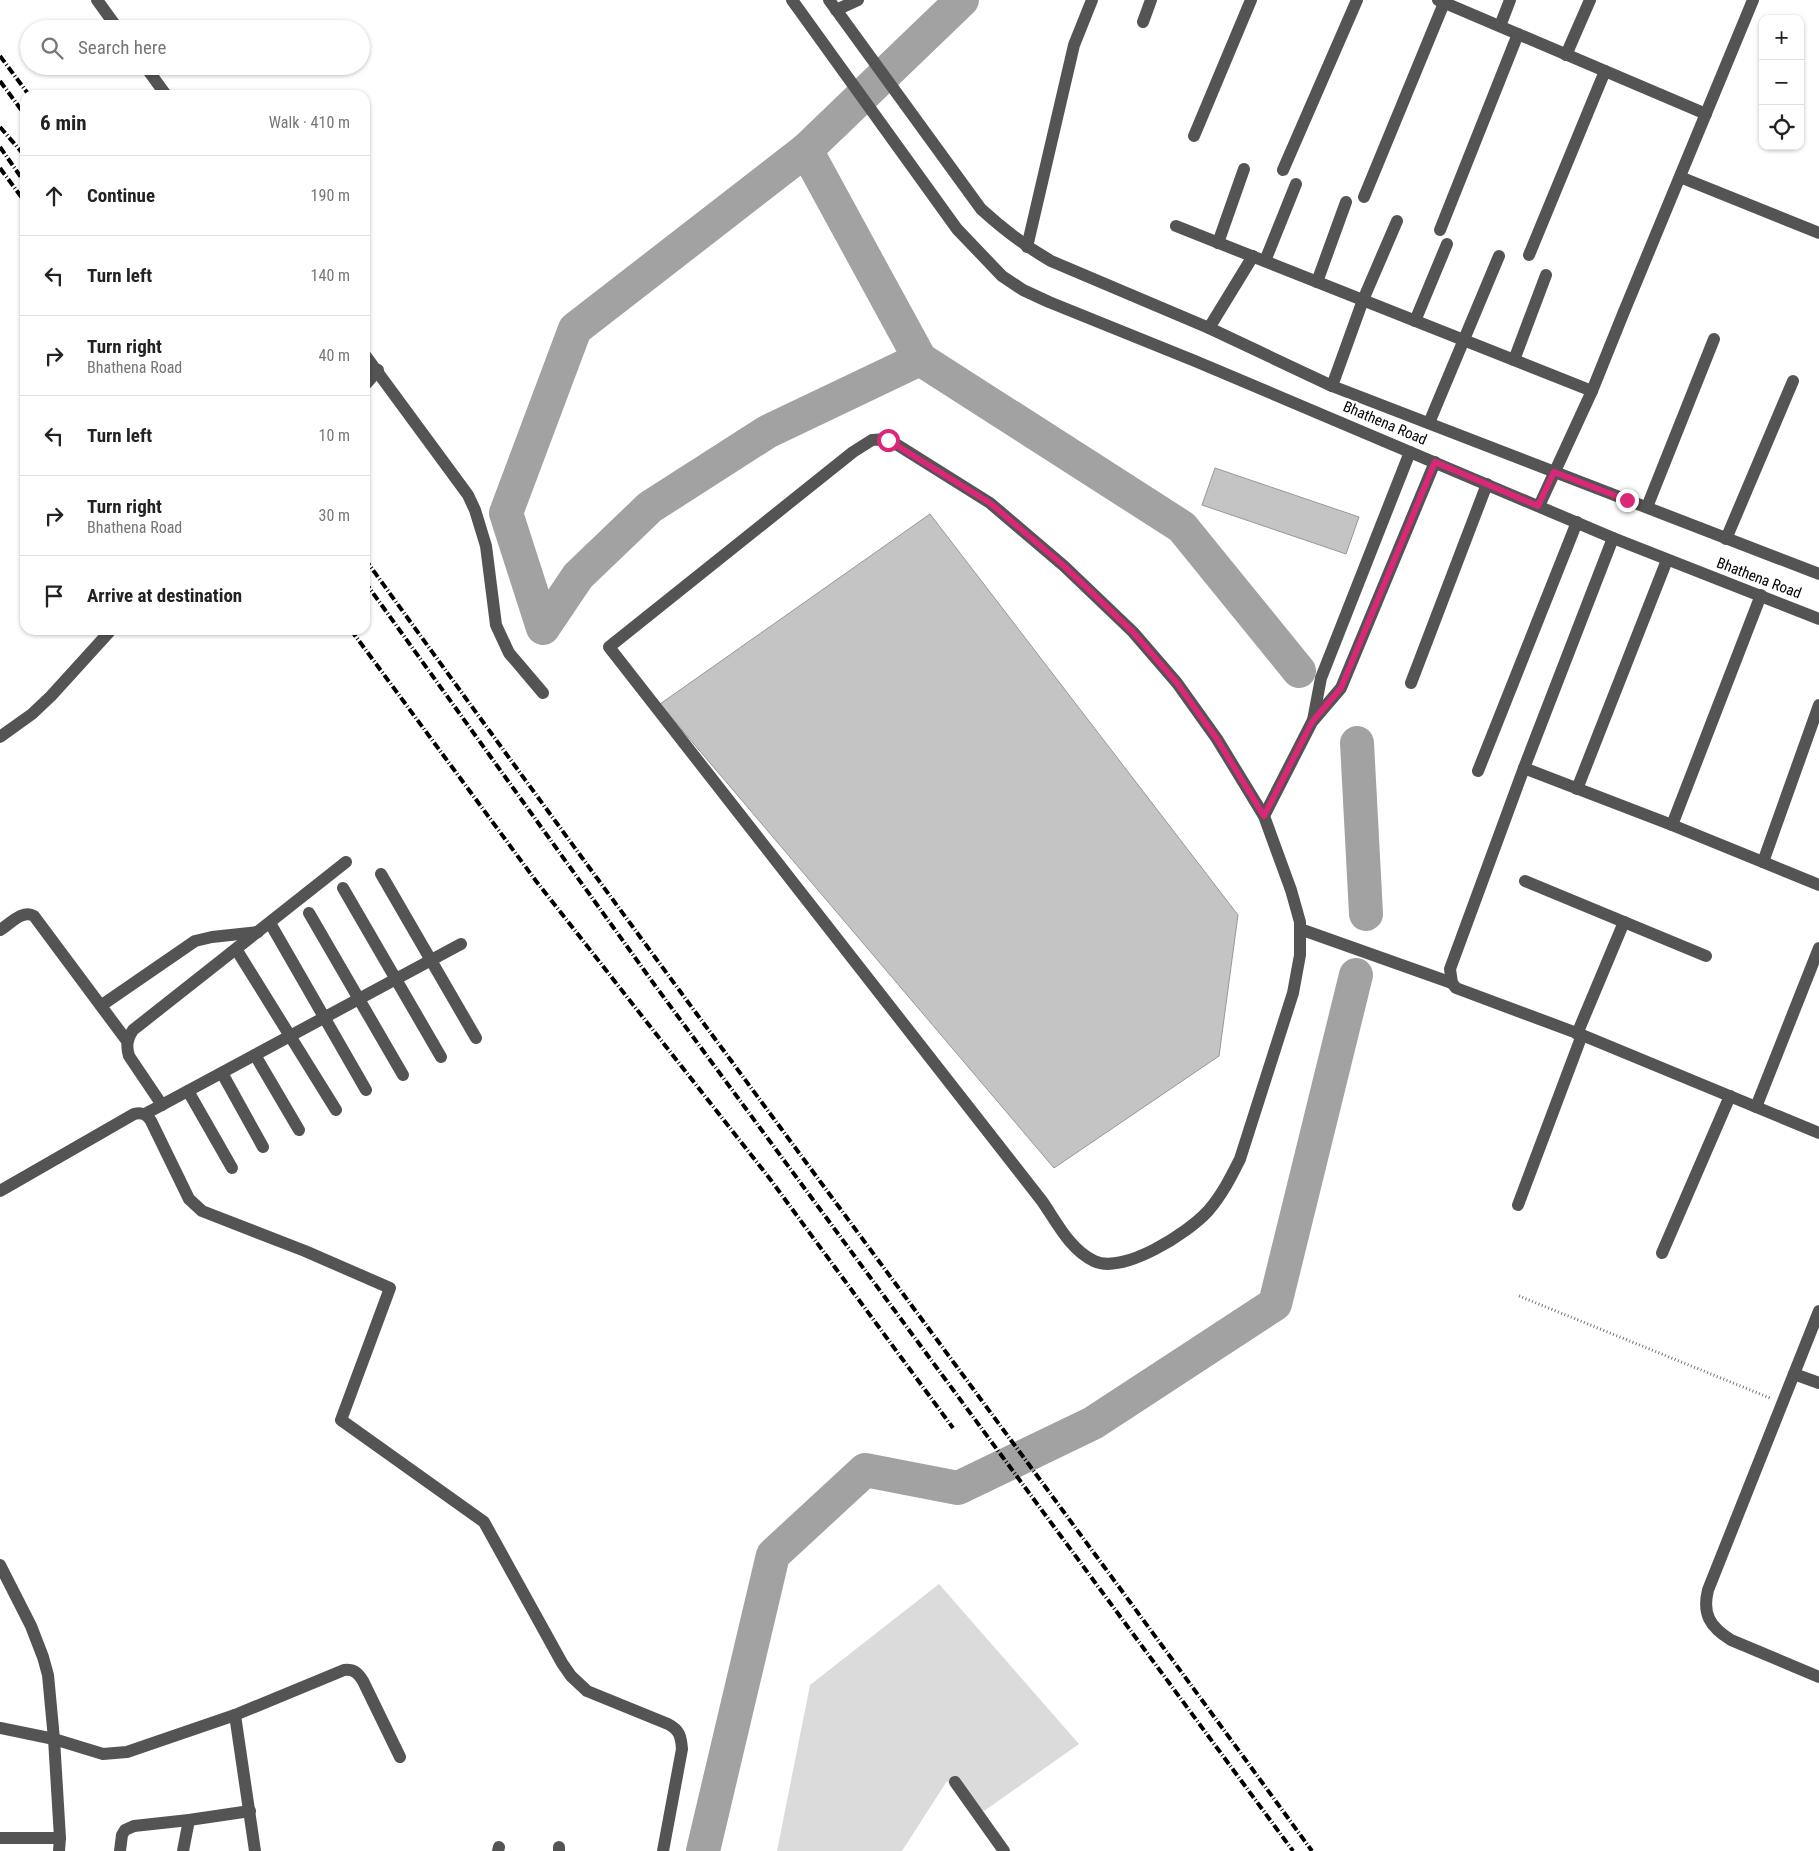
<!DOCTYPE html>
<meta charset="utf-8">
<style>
body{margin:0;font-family:"Roboto Condensed",sans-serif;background:#f2f2f2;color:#222}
.controls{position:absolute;right:15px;top:15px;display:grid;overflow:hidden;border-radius:10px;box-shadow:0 1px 4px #0004}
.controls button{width:45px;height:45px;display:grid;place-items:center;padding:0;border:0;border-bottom:1px solid #e0e0e0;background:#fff;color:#222;font:25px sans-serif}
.stop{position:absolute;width:15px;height:15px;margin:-11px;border:4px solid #db2777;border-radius:50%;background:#fff}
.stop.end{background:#db2777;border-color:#fff;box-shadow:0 1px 5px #0008}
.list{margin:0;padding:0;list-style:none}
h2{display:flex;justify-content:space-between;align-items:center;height:65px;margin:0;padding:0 20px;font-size:21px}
h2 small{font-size:16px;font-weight:400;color:#767676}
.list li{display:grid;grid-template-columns:32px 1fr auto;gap:15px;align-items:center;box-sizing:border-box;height:80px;padding:0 20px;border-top:1px solid #e0e0e0}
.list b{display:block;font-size:19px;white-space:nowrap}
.list p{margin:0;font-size:16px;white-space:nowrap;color:#767676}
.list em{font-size:16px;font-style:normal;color:#767676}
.icon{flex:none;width:28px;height:28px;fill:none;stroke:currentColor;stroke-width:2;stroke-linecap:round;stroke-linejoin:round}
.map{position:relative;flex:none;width:1819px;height:1851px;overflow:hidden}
.search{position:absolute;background:#fff;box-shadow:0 1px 4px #0004;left:20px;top:20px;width:350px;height:55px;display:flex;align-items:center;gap:12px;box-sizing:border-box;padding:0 18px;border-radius:28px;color:#767676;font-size:19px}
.panel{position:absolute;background:#fff;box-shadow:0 1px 4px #0004;left:20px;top:90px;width:350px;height:545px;border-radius:15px}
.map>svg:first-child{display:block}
.green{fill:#dbdbdb}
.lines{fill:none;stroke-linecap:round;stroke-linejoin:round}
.river{stroke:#a2a2a2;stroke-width:34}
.building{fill:#c4c4c4;stroke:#989898}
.path{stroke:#767676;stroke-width:3;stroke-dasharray:1 2.5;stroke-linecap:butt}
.minor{stroke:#545454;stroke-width:12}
.rail{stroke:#000;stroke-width:4;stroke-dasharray:8 2.5 1 2.5;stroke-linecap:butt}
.route{stroke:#db2777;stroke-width:6}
.labels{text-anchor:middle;stroke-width:5;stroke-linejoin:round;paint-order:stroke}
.street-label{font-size:15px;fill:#000;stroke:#fff}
</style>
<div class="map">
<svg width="1819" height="1851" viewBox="0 0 1819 1851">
<rect width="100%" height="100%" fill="#fff"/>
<path class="green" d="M 939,1584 L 1079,1744 L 984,1811 L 947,1781 L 902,1851 L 777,1851 L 810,1685 Z"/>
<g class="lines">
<g class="river">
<path d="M 962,0 L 806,150 L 575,329 L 506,513 L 543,628 L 578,576 L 650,507 L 767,432 L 920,359 L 1182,527 L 1299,671"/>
<path d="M 806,150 L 920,359"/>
<path d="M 1357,743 L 1366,914"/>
<path d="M 703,1851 L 773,1555 L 865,1470 L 958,1488 L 1093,1423 L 1275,1304 L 1356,975"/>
</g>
</g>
<g class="building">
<path d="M 1215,468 L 1359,517 L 1346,554 L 1202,505 Z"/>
<path d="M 930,514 L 1238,915 L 1219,1056 L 1054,1168 L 660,704 Z"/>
</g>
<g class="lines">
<path class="path" d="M 1519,1296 L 1770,1398"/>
<g class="minor">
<path d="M 97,0 L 118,29"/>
<path d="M 792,0 L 957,229 L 1002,276 L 1023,290 L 1049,302 L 1195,361 L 1613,538 L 1819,619"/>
<path d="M 829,0 L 981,209 C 1003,229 1025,246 1051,261 L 1209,328 L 1332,386 L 1819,574"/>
<path d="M 1438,0 L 1706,114"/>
<path d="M 836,10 L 858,0"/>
<path d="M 1143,22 L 1151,0"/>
<path d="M 1500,26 L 1510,0"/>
<path d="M 1566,55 L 1590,0"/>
<path d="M 145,66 L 166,95"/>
<path d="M 1194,136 L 1251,0"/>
<path d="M 1283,170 L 1357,0"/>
<path d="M 1680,177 L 1819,233"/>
<path d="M 1364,197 L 1444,3"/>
<path d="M 1176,226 L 1592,391"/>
<path d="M 1440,230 L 1518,34"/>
<path d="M 1218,243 L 1244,169"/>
<path d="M 1027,247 L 1074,45 L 1092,0"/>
<path d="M 1529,255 L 1605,71"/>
<path d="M 1265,261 L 1296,184"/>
<path d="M 1317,282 L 1346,202"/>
<path d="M 1415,321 L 1447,244"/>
<path d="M 1209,328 L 1253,256"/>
<path d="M 365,355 L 468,495 L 475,510 L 486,546 L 496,625 L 509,653 L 543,693"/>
<path d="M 1514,360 L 1546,275"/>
<path d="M 365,385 L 378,370"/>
<path d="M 1332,386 L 1363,300 L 1397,221"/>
<path d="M 1429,423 L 1499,256"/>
<path d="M 888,439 L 990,503 L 1064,566 L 1133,632 L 1177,683 L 1217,739 L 1264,816 L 1291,890 L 1300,922 L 1300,955 L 1293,993 L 1240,1159 C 1231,1177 1222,1195 1208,1211 C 1188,1233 1123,1275 1094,1261 C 1070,1250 1056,1221 1042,1201 L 609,647 L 853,452 L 872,440 Z"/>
<path d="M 1539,506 L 1592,391 L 1623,314 L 1753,0"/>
<path d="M 1647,507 L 1714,339"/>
<path d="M 1613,538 L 1524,768 L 1450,969 L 1452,983 L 1456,988 L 1582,1035 L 1819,1133"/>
<path d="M 1726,539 L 1793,381"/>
<path d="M 1411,683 L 1487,484"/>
<path d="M 1313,720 L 1321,678 L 1410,452"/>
<path d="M 0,737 L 32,714 L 51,696 L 111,630"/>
<path d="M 1524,768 L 1672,825 L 1819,885"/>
<path d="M 1478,771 L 1577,522"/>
<path d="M 1577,789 L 1667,560"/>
<path d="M 1264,816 L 1312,722 L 1341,688 L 1435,462"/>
<path d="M 1672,825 L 1761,595"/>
<path d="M 1763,862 L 1819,705"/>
<path d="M 381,874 L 476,1038"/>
<path d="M 1525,881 L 1706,956"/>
<path d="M 343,888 L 441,1057"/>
<path d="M 309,913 L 403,1075"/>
<path d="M 270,923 L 366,1090"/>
<path d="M 1300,929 L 1452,983"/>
<path d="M 0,930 C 10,924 23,909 34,916 L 127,1041"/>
<path d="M 236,949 L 336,1110"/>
<path d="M 102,1005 L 195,941 L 212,937 L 258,932"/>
<path d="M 1577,1034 L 1624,922"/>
<path d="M 255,1055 L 299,1130"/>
<path d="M 222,1073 L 263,1147"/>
<path d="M 188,1091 L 232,1168"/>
<path d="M 162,1105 L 129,1056 C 126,1046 127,1039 133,1030 L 346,862"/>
<path d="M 1756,1107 L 1819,948"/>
<path d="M 145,1114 L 461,944"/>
<path d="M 0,1191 L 134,1114 C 142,1112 147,1114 151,1121 L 189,1199 L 202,1211 L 305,1251 L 390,1288 L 341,1420 L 484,1522 L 562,1663 L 571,1676 L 587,1691 L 668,1724 C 680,1730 681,1737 682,1749 L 663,1851"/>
<path d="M 1518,1205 L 1582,1035"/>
<path d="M 1662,1253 L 1730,1096"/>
<path d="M 1819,1311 L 1708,1590 C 1702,1614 1710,1627 1731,1640 L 1819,1677"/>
<path d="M 1794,1374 L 1819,1383"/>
<path d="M 0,1565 L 31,1626 L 43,1657 L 48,1675 L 54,1739 L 60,1838 L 59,1851"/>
<path d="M 235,1715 L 255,1851"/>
<path d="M 0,1728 L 54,1739 L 103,1754 L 127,1752 L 235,1715 L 344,1670 C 354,1669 358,1673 363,1681 L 400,1757"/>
<path d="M 955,1782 L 1004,1851"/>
<path d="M 0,1838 L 60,1838"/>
<path d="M 559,1847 L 559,1851"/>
<path d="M 120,1851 L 122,1835 L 125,1830 L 134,1826 L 189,1820 L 250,1811"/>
<path d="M 183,1851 L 189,1820"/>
<path d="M 498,1851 L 499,1847"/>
</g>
<g class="rail">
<path d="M 0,56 L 29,95"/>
<path d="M 0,81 L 25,115"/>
<path d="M 0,127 L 25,156"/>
<path d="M 0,147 L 25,183"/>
<path d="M 0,168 L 25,202"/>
<path d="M 365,559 C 677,992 998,1419 1312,1851"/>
<path d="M 365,582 L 654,984 L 1293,1851"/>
<path d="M 351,630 L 536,881 L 770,1179 L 953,1428"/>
</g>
</g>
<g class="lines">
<path class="route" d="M 888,440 L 990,503 L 1064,566 L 1133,632 L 1177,683 L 1217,739 L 1264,816 L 1312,722 L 1341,688 L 1435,462 L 1538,506 L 1554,472 L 1627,500"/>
</g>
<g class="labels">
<g class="street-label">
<text transform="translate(1385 423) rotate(23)" y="5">Bhathena Road</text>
<text transform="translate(1759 578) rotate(21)" y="5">Bhathena Road</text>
</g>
</g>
</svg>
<div class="controls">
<button>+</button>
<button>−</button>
<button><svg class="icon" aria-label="locate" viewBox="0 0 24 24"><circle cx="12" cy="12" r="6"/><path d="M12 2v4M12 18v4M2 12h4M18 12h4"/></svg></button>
</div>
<div class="stop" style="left:888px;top:440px"></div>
<div class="stop end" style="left:1627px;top:500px"></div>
<div class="search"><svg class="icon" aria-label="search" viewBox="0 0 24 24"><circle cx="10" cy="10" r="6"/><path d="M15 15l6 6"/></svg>Search here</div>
<section class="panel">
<h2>6 min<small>Walk · 410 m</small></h2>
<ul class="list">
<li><svg class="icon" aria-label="ahead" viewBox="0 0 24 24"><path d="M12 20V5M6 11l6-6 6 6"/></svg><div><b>Continue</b></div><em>190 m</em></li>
<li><svg class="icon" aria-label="left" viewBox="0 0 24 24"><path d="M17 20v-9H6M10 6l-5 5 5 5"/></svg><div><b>Turn left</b></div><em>140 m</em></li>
<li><svg class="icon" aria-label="right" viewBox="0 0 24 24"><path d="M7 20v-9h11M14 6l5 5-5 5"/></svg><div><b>Turn right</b><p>Bhathena Road</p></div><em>40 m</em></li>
<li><svg class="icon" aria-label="left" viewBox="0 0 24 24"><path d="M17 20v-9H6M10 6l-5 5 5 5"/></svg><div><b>Turn left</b></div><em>10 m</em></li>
<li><svg class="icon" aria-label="right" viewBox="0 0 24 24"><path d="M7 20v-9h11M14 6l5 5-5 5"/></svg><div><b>Turn right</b><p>Bhathena Road</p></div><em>30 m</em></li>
<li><svg class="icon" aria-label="arrive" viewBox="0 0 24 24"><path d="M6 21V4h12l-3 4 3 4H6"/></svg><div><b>Arrive at destination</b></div></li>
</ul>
</section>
</div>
